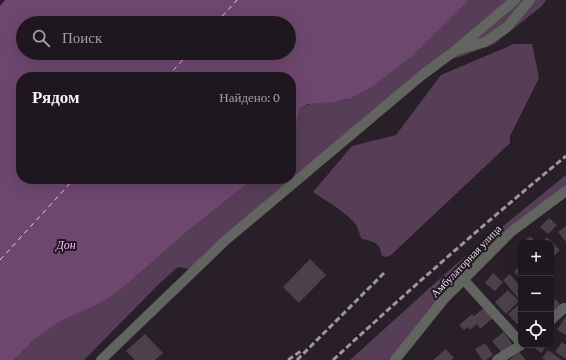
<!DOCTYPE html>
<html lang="ru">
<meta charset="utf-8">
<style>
body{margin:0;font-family:"Crimson Pro",serif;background:#272028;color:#f1f3f6}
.controls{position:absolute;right:12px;bottom:12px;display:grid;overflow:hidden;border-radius:8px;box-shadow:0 4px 16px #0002}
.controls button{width:36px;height:36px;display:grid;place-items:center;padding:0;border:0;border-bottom:1px solid #3c363d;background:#1f171f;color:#f1f3f6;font:20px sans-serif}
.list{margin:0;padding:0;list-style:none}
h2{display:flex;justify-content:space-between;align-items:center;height:52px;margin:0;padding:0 16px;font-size:17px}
h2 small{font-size:13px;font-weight:400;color:#a19fa4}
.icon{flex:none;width:22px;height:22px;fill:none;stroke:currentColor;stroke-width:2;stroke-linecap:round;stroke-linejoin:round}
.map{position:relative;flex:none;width:566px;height:360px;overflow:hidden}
.search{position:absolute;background:#1f171f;box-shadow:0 4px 16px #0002;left:16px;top:16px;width:280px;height:44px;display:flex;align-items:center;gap:10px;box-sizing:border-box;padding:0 14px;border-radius:22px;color:#a19fa4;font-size:15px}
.panel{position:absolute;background:#1f171f;box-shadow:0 4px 16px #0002;left:16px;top:72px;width:280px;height:112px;border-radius:16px}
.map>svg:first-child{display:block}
.green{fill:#573e57}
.water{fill:#6e476e;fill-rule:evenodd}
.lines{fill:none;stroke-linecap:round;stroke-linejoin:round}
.ferry{stroke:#fbbbfa;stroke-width:1;stroke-dasharray:5 4;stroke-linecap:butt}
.building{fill:#4c414b}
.minor{stroke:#62655f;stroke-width:10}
.rail{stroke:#9e969e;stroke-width:3;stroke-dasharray:6 3;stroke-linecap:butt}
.labels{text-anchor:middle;stroke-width:4;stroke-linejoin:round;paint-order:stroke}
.street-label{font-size:11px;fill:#e3dde3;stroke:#1f161f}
.water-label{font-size:12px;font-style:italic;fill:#fbbbfa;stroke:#1f161f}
</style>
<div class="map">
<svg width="566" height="360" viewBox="0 0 566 360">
<rect width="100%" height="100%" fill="#291f29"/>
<g class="green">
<path d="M 469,0 L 546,0 L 542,6 L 494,44 L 459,57 L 434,63 L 189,269 L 178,267 L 160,283 L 84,360 L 14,360 L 33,341 L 61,321 L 97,305 L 118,292 L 188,231 L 253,179 L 291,179 L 291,141 L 293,138 L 300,108 C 317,99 337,105 354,97 C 375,86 390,71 407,56 C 428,38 449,19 469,0 Z"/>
<path d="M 514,44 L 532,44 L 539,78 L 510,136 L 510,143 L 391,255 L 387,257 L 382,256 C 379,242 376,242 362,239 C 359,235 359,229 356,225 C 347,212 326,201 313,192 L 352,146 L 396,135 L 441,75 Z"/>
<path d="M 566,175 L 566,191 L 511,232 L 395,360 L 350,360 L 455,265 Z"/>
</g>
<path class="water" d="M 5,0 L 469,0 L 412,56 L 372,87 L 352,98 L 335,102 L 308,104 L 300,108 L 293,138 L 291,141 L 291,77 L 21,77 L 21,179 L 253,179 L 188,231 L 118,292 L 97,305 L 61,321 L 33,341 L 14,360 L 0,360 L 0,6 ZM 23,23 L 289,23 L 289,53 L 23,53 Z"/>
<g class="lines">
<g class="ferry">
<path d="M 216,23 L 237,0"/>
<path d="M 167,77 L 189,53"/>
<path d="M 0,260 L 74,179"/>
</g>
</g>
<g class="building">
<path d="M 549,218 L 557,225 L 548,234 L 540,227 Z"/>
<path d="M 566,226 L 566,242 L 558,232 Z"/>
<path d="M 530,236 L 537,243 L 523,243 Z"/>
<path d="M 547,237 L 560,250 L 553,257 L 551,255 L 551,243 L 541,243 Z"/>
<path d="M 310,259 L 326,275 L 299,303 L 283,287 Z"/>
<path d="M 521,264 L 521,278 L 514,272 Z"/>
<path d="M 493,273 L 503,282 L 495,291 L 485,283 Z"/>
<path d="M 510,274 L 521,287 L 521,296 L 518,298 L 503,280 Z"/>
<path d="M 508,290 L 519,301 L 506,314 L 495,302 Z"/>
<path d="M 556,299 L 561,306 L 552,314 L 551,304 Z"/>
<path d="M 518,305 L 521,308 L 521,320 L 517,324 L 508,314 Z"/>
<path d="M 484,308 L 493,318 L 480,329 L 477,324 L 470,330 L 468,327 L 464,330 L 459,325 L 472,314 L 474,316 Z"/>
<path d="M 566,316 L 566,335 L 557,330 Z"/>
<path d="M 504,332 L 513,345 L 502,353 L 492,341 Z"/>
<path d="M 145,334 L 163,353 L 155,360 L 135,360 L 126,351 Z"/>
<path d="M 562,342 L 566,345 L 566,359 L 555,352 Z"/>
<path d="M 485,343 L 493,355 L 486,360 L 482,360 L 475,349 Z"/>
<path d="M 531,345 L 546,345 L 542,353 L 531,346 Z"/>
<path d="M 446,349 L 454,358 L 451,360 L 433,360 Z"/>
<path d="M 548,350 L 562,360 L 545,360 L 542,358 Z"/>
<path d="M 519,352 L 526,360 L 509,360 Z"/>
</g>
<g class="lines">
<g class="minor">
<path d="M 458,48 L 515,0"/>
<path d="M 464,280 L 521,343"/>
<path d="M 551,320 L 564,308"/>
<path d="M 101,360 L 226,240 L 421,76 L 456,50 L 485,42 L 507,27 L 530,0"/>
<path d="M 395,360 L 444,299 L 511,232 L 566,191"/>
<path d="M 497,360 L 521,345"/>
</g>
<g class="rail">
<path d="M 288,360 L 301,351"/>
<path d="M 297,360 L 384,273"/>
<path d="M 333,360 C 409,290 486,222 566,156"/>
</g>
</g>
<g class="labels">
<g class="street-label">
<text transform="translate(466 261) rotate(-46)" y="4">Амбулаторная улица</text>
</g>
<g class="water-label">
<text x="66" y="249">Дон</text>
</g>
</g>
</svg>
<div class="controls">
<button>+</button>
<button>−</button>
<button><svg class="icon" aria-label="locate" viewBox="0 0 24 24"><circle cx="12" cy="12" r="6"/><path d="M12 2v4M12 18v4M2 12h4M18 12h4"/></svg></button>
</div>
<div class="search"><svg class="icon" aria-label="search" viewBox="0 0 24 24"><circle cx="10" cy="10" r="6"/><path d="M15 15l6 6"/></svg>Поиск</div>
<section class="panel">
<h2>Рядом<small>Найдено: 0</small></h2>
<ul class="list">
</ul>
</section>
</div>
